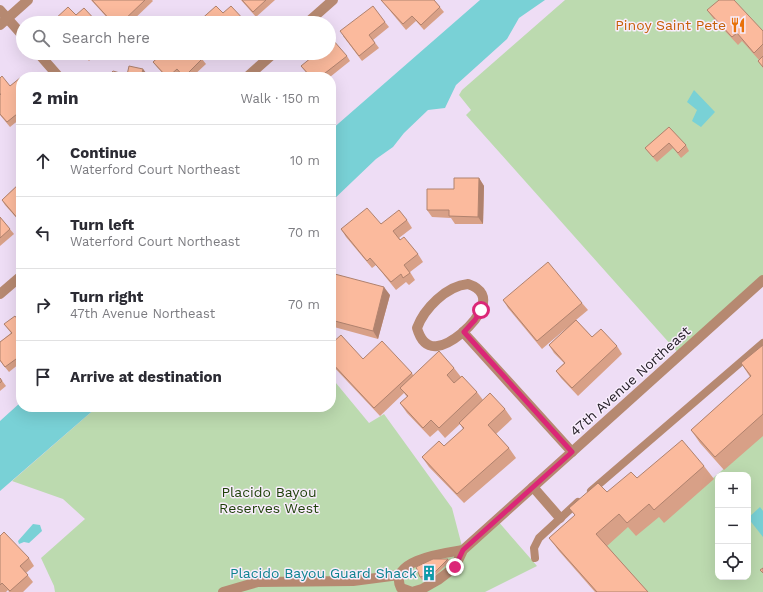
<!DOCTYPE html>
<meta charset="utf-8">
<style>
body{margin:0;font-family:"Work Sans",sans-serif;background:#f2f2f3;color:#2b2b33}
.controls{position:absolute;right:12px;bottom:12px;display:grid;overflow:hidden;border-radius:8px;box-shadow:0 4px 16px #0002}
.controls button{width:36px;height:36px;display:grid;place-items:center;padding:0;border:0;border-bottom:1px solid #e1e1e2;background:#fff;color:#2b2b33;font:20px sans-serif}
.stop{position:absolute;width:12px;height:12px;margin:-9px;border:3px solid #db2777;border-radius:50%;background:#fff}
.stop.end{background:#db2777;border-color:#fff;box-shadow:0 1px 4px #0008}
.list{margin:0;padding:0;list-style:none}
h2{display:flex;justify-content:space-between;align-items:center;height:52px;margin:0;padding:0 16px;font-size:17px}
h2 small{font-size:13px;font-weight:400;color:#7c7c81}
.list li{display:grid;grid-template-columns:26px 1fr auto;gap:12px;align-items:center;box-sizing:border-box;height:72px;padding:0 16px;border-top:1px solid #e1e1e2}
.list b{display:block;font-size:15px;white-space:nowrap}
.list p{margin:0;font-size:13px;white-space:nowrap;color:#7c7c81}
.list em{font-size:13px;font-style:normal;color:#7c7c81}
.icon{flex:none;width:22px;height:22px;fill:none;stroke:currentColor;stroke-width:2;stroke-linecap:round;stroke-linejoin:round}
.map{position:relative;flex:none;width:763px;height:592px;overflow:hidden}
.search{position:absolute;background:#fff;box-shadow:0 4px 16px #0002;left:16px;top:16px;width:320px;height:44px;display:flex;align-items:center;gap:10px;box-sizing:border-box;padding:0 14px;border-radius:22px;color:#7c7c81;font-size:15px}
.panel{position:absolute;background:#fff;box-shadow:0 4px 16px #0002;left:16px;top:72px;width:320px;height:340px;border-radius:16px}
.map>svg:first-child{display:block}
.green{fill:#bcdaaf;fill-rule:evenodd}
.water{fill:#79d1d6}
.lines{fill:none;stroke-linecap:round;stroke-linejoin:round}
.lane{stroke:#b68971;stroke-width:8}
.street{stroke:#b68971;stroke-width:10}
.wall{fill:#d8a087}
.shaded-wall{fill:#b0826e}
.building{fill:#fbba9d;stroke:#b0826e}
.route{stroke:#db2777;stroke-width:5}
.labels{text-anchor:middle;stroke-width:3;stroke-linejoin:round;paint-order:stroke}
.food-label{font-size:14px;fill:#c56008;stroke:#f8edfc;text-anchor:end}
.street-label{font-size:14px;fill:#262029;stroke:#f8edfc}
.park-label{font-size:14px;fill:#1c3f06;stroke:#f8edfc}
.culture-label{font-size:14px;fill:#0d838f;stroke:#f8edfc;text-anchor:end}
</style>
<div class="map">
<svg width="763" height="592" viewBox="0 0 763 592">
<rect width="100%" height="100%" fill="#eeddf5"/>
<g class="green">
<path d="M 565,0 L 763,0 L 763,280 L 680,355 L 466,115 L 471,110 L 459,95 L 462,90 Z"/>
<path d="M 331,377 L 369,423 L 384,414 L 452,508 L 463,550 L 497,520 L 537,566 L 485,592 L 55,592 L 54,586 L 41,558 L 85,519 L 63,499 L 12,481 L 97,407 L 331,407 Z"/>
<path d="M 763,435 L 763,592 L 640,592 L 601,548 L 627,525 L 658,515 L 713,478 ZM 718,475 L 748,475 L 748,577 L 718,577 Z"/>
</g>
<g class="water">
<path d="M 480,0 L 545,0 L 519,18 L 507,39 L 456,85 L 445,108 L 428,110 L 404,133 L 393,147 L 376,159 L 331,202 L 331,130 Z"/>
<path d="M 694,90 L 715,112 L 701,127 L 692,121 L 697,110 L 687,102 Z"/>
<path d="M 21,402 L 21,407 L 97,407 L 0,491 L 0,421 Z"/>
<path d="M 760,507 L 763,511 L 763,537 L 748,518 Z"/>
<path d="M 33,524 L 40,525 L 42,531 L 29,543 L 24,542 L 19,544 L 18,541 Z"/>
</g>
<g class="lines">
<g class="lane">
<path d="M 591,491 L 763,343"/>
<path d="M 535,558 L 534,548 L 539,538 L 578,502"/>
</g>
<g class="street">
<path d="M 0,10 L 23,36"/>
<path d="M 307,23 L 333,0"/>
<path d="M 0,25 L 28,0"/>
<path d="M 38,53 L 59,77"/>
<path d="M 247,77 L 274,53"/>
<path d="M 468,284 C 498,294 477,320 462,333 C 445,347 425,356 417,328 C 424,309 446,286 468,284 Z"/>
<path d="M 0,294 L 21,276"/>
<path d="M 463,332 L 572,452"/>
<path d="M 533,487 L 560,518"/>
<path d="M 463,550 C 445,553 387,560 401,588 L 412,592 L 422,589 L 438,580 L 455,567 L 463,550 L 763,280"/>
<path d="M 223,592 L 258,582 L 353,581 L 399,575"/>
</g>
</g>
<g class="wall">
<path d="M 91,0 L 152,0 L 153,1 L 130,23 L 112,23 Z"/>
<path d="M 241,0 L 275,0 L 256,17 Z"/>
<path d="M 381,0 L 434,0 L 444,12 L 424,30 L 416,21 L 406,30 Z"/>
<path d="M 707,10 L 763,31 L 763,68 L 758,61 L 759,60 L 742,41 L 738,45 L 713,18 Z"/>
<path d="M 385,22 L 389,27 L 373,40 L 379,48 L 362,61 L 343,36 Z"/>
<path d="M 81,53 L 97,53 L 89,61 Z"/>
<path d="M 214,53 L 222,53 L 218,57 Z"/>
<path d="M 347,56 L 350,61 L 330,77 L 310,77 L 301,66 Z"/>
<path d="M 202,59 L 206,64 L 192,77 L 183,77 L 180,74 L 177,77 L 166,77 L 157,67 L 153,62 Z"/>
<path d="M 0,78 L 10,86 L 21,79 L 21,120 L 20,119 L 10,127 L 0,115 Z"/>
<path d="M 669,127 L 686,145 L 689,151 L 681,158 L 673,148 L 657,162 L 649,153 L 645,148 Z"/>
<path d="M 479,178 L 484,186 L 483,224 L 455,224 L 451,218 L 432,217 L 427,210 L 454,189 Z"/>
<path d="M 21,182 L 21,223 L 5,205 L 2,200 Z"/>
<path d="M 0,217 L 14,234 L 0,246 Z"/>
<path d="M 407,220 L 412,228 L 399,238 L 418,254 L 423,262 L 410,272 L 415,280 L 409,285 L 406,282 L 396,290 L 376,265 L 372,268 L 346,237 L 341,229 Z"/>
<path d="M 331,273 L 390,295 L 378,339 L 334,327 L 331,323 L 331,310 L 333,303 L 331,303 Z"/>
<path d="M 503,300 L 582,303 L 588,310 L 576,320 L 592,337 L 617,346 L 622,354 L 578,396 L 561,378 L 556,371 L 564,363 L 554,353 L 549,345 L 569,326 L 542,349 L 508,308 Z"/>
<path d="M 4,324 L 21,324 L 21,366 L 19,364 L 9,372 L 0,361 L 0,342 L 11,333 Z"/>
<path d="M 331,344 L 363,359 L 412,373 L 413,375 L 454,368 L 461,377 L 477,392 L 483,400 L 505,409 L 512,419 L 496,434 L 509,448 L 516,458 L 464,503 L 429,467 L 422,457 L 444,446 L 463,429 L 460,424 L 445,438 L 438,430 L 430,437 L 407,413 L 400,403 L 407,397 L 404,393 L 380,416 L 331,364 Z"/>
<path d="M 763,345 L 763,436 L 724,470 L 700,443 L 691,430 L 750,377 L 741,363 Z"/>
<path d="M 0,378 L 6,386 L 0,391 Z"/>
<path d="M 704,466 L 714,479 L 664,523 L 659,517 L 636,536 L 628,527 L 607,546 L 648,592 L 595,592 L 559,551 L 549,538 L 575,515 L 569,508 L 607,492 L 637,478 Z"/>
<path d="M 0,536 L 29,558 L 34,566 L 26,573 L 33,582 L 23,592 L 9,592 L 8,590 L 6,592 L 0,592 Z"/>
<path d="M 448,559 L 450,561 L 435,576 L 422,580 L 420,577 Z"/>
</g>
<g class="shaded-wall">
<path d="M 143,69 L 147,74 L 146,77 L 141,77 Z"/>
<path d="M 479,178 L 484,186 L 483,224 L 478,217 Z"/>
<path d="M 384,287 L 390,295 L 378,339 L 373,331 Z"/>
</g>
<g class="building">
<path d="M 92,0 L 145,0 L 121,23 L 113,23 Z"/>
<path d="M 242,0 L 266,0 L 253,12 Z"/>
<path d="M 381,0 L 434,0 L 440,7 L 421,25 L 412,16 L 403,24 Z"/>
<path d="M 719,0 L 734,0 L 763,31 L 763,44 L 754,53 L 737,33 L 732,37 L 707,10 Z"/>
<path d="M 216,6 L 223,13 L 231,6 L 246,22 L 245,23 L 197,23 Z"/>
<path d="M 373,6 L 385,22 L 369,35 L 375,43 L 359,56 L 340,31 Z"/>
<path d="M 68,7 L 76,15 L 84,8 L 98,23 L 54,23 L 53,21 Z"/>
<path d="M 333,40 L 347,56 L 320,77 L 311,77 L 301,66 L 317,53 L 329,53 L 329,43 Z"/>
<path d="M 82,53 L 88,53 L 85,56 Z"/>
<path d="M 163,53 L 197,53 L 202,59 L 184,77 L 177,69 L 168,77 L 167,77 L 153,62 Z"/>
<path d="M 763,56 L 763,67 L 758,61 Z"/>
<path d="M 129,66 L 143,69 L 141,77 L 107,77 L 113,71 L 127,75 Z"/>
<path d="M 291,72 L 296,77 L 286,77 Z"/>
<path d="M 2,76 L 10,86 L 20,78 L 21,79 L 21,120 L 17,114 L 7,122 L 0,114 L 0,95 L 1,94 L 0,94 L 0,78 Z"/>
<path d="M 669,127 L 686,145 L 678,153 L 669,143 L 653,157 L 645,148 Z"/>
<path d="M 454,178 L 479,178 L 478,217 L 449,216 L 449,210 L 427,210 L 427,189 L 454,189 Z"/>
<path d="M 21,182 L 21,218 L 19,220 L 2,200 Z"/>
<path d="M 367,208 L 381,224 L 399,210 L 407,220 L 393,231 L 400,240 L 404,237 L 418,254 L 404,265 L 410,273 L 403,278 L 401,274 L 391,282 L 370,258 L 367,261 L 341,229 Z"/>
<path d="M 0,217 L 10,229 L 0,238 Z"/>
<path d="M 548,262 L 582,303 L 537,341 L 503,300 Z"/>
<path d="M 331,273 L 384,287 L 373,331 L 331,320 L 331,310 L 334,298 L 331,297 Z"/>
<path d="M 15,316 L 21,324 L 21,365 L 16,359 L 5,367 L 0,360 L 0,342 L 12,333 L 4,324 Z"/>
<path d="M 576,320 L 592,337 L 601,329 L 617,346 L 572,388 L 556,371 L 565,363 L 549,345 Z"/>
<path d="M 341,335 L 363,359 L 382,341 L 412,373 L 374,408 L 331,362 L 331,344 Z"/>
<path d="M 763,345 L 763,414 L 715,457 L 691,430 L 751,376 L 741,363 Z"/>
<path d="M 439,351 L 454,368 L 447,375 L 454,383 L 462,376 L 477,392 L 439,428 L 431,420 L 423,428 L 400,403 L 408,396 L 400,388 Z"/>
<path d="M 0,378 L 2,381 L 0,383 Z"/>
<path d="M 490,393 L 505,409 L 488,425 L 509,448 L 457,494 L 422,457 L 439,441 L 444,446 L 464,428 L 459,423 Z"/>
<path d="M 682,440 L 704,466 L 654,510 L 649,504 L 627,523 L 619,514 L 596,534 L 648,592 L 597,592 L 549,538 L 575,515 L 569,508 L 598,483 L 607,492 L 631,472 L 637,478 Z"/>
<path d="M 4,532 L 29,558 L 20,566 L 28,575 L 10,591 L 2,583 L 0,585 L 0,536 Z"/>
<path d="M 433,559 L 448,559 L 433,574 L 420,577 L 416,567 Z"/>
<path d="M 763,568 L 763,573 L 760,570 Z"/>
</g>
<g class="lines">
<path class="route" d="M 455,567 L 463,550 L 572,452 L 464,332 L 475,320 L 481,310"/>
</g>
<defs>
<symbol id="restaurant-bare" viewBox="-9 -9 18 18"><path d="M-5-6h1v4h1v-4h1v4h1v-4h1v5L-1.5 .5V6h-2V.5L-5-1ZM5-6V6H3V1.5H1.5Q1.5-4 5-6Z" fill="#e8710a" stroke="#f8edfc" stroke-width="2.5" paint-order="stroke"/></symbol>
<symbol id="building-bare" viewBox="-9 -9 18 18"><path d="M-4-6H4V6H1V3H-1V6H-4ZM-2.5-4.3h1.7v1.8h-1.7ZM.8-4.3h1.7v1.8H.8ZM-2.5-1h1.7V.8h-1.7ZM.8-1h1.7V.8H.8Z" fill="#0f9aa8" stroke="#f8edfc" stroke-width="2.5" paint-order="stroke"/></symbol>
</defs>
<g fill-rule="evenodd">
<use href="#restaurant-bare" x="727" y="14" width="22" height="22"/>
<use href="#building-bare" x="418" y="562" width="22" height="22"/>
</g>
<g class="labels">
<g class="food-label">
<text x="726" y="30">Pinoy Saint Pete</text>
</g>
<g class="street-label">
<text transform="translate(630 381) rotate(-42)" y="5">47th Avenue Northeast</text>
</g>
<g class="park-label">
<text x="269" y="497">Placido Bayou<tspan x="269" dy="16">Reserves West</tspan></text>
</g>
<g class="culture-label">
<text x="417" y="578">Placido Bayou Guard Shack</text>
</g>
</g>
</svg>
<div class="controls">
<button>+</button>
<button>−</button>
<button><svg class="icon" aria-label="locate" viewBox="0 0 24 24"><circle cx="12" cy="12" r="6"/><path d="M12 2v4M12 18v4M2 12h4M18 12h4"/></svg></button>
</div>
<div class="stop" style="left:481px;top:310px"></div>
<div class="stop end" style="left:455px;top:567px"></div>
<div class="search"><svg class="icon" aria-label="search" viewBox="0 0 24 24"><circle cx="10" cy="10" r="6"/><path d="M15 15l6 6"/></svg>Search here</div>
<section class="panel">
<h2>2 min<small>Walk · 150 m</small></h2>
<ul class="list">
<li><svg class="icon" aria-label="ahead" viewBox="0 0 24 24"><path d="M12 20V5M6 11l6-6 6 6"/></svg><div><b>Continue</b><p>Waterford Court Northeast</p></div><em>10 m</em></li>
<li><svg class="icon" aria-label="left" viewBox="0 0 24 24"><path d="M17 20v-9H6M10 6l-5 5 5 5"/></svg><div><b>Turn left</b><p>Waterford Court Northeast</p></div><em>70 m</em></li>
<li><svg class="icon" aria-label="right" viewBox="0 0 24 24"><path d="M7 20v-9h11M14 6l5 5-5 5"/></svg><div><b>Turn right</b><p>47th Avenue Northeast</p></div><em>70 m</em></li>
<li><svg class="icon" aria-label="arrive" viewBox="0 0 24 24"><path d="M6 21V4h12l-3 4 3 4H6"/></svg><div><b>Arrive at destination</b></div></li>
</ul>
</section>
</div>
